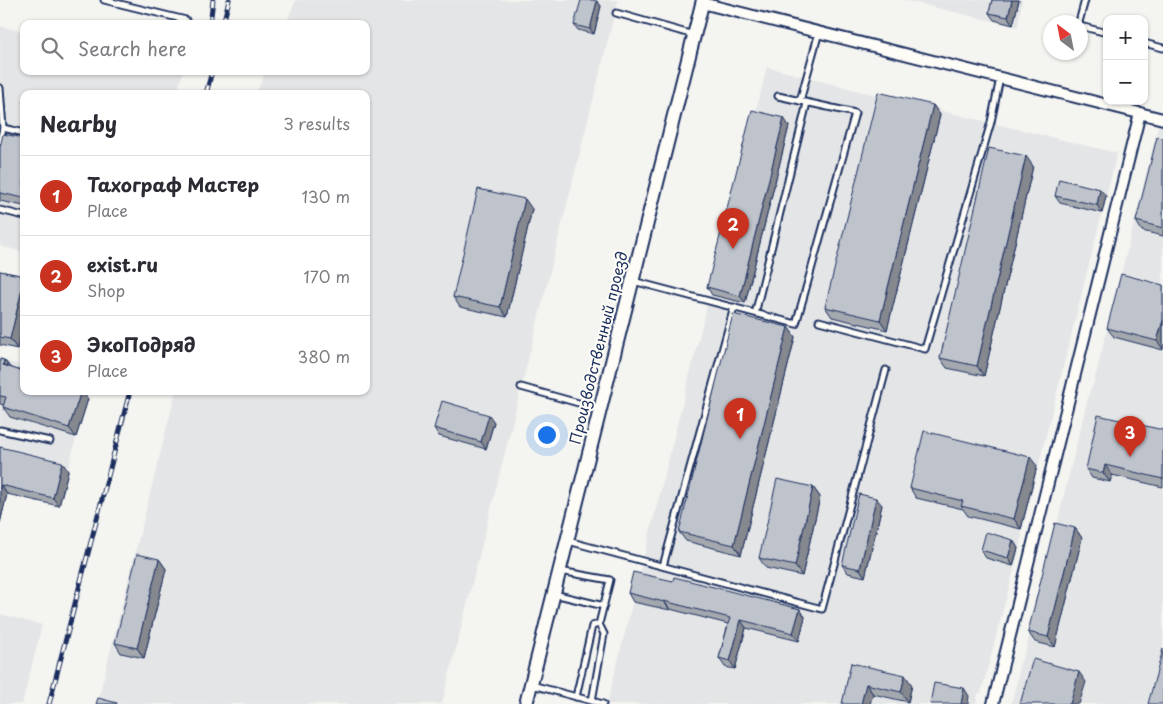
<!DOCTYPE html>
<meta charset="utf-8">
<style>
body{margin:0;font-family:"Playpen Sans",sans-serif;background:#f2f2f3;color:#2b2b33}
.controls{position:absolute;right:15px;top:15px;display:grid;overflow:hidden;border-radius:10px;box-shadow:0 1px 4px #0004}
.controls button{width:45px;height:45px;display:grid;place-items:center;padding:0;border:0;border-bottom:1px solid #e1e1e2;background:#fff;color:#2b2b33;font:25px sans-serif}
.compass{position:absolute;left:1043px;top:15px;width:45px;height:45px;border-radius:50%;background:#fff;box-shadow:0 1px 4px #0004;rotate:328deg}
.you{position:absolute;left:546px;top:434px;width:18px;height:18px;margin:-12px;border:4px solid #fff;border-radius:50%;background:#1a73e8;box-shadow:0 0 0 8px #1a73e833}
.badge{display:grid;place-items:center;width:32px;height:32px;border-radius:50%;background:#c8321e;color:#fff;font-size:16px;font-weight:700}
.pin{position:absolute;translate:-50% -41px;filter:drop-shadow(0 1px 2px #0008)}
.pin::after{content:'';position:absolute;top:26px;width:18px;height:15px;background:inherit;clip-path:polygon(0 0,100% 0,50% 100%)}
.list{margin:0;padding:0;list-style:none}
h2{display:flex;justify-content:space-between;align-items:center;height:65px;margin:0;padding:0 20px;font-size:21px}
h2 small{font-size:16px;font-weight:400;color:#7c7c81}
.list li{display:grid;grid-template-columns:32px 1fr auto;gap:15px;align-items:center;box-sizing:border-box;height:80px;padding:0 20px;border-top:1px solid #e1e1e2}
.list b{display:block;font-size:19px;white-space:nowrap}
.list p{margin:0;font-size:16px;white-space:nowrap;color:#7c7c81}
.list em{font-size:16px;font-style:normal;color:#7c7c81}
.icon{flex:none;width:28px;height:28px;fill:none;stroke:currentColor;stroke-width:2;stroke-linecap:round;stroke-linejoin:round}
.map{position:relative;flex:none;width:1163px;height:704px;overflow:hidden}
.search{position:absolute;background:#fff;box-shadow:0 1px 4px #0004;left:20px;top:20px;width:350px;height:55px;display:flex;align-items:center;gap:12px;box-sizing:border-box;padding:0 18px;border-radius:10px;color:#7c7c81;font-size:19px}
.panel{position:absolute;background:#fff;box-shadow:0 1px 4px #0004;left:20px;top:90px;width:350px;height:305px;border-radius:10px}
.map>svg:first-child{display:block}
.built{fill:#e4e5e6}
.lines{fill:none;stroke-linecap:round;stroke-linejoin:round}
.service-casing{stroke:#1b2f5e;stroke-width:9}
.minor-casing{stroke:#1b2f5e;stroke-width:14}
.tertiary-casing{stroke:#1b2f5e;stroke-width:16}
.service{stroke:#fdfcf7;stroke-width:5}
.minor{stroke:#fdfcf7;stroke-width:10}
.tertiary{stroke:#fdfcf7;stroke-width:12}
.rail-casing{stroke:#1b2f5e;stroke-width:5}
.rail{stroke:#fdfcf7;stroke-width:3;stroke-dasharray:9;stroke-linecap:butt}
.wall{fill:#a4a8af;stroke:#1b2f5e}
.shaded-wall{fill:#86888f;stroke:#1b2f5e}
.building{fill:#bfc3cc;stroke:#1b2f5e}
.labels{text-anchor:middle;stroke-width:4;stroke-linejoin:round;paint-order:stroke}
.street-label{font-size:15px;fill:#1b2f5e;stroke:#fdfcf7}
</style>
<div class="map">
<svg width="1163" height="704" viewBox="0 0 1163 704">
<rect width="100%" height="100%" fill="#f4f4f1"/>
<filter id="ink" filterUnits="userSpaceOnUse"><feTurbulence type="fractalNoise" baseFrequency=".02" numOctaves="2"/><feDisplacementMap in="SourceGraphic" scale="10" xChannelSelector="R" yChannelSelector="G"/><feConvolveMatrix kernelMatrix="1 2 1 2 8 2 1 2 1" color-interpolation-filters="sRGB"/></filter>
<g filter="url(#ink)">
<g class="built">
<path d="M 296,0 L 618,0 L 442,704 L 97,704 L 176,391 L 366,391 L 366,94 L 256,94 L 266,71 L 366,71 L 366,24 L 286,24 Z"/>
<path d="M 903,0 L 1022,0 L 1018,27 Z"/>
<path d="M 0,26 L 24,32 L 24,71 L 183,71 L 177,94 L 24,94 L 24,252 L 0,246 Z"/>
<path d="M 767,67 L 875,95 L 1117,153 L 1022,531 L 1021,543 L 981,693 L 978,693 L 976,704 L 607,704 Z"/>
<path d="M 1159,123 L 1163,124 L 1163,704 L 1011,704 L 1018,677 L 1019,666 L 1026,649 L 1090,390 L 1093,386 Z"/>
<path d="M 0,360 L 24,366 L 24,391 L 88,391 L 60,502 L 0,487 Z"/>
<path d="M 0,614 L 42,625 L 22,704 L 0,704 Z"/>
</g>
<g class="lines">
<defs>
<g id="service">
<path d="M 104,0 L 186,20"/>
<path d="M 616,13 L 694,35"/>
<path d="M 1079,22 L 1085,0"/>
<path d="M 1080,26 L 1107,33"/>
<path d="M 1144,43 L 1163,48"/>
<path d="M 0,88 L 3,128"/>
<path d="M 800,101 L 819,32"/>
<path d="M 0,141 L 3,128 L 24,133"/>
<path d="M 0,210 L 24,216"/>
<path d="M 633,281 L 796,324 L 855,113 L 778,96"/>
<path d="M 756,310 L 807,103"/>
<path d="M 819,321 L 925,349 L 991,122 L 1000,78"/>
<path d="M 521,387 L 600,409"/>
<path d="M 0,430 L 50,441"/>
<path d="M 568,541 L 822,609 L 886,370"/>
<path d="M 663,566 L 734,307"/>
<path d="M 560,571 L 610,580 L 599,624 L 604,634 L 592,701"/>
<path d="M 554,594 L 604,606"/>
<path d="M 532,685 L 603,704"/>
<path d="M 576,697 L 592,626 L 599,624"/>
</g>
<g id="minor">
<path d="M 702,3 L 1163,119"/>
<path d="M 993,704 L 1140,113"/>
</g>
<path id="tertiary" d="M 526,704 L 703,0"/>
</defs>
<use href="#service" class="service-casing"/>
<use href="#minor" class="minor-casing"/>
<use href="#tertiary" class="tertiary-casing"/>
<use href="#service" class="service"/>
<use href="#minor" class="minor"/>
<use href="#tertiary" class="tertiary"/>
<defs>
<g id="rail">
<path d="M 210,24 L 213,0"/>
<path d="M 223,24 L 229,0"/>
<path d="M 206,94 L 212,71"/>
<path d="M 49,704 L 130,391"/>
</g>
</defs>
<use href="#rail" class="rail-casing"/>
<use href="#rail" class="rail"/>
</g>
<g class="wall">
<path d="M 992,0 L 1019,0 L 1013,25 L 994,20 L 989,13 Z"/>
<path d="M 597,1 L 601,6 L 594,34 L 578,30 L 574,25 Z"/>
<path d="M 933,105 L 940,115 L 887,330 L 832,317 L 825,307 Z"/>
<path d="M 789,126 L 745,303 L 712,295 L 707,287 Z"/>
<path d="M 24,138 L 24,206 L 0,201 L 0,147 Z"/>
<path d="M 1163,138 L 1163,236 L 1142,231 L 1136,221 Z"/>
<path d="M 1033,166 L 984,376 L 947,368 L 940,358 Z"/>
<path d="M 1055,196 L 1106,196 L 1102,213 L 1060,203 Z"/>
<path d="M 532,209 L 507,317 L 460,307 L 453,297 Z"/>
<path d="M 0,271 L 24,276 L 24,320 L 17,349 L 0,345 Z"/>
<path d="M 1163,285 L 1163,350 L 1114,337 L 1107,328 Z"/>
<path d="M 788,327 L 795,337 L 741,555 L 686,541 L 679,532 Z"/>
<path d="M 0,359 L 4,360 L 10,367 L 88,399 L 76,437 L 10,417 L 3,407 L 4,405 L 0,404 Z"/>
<path d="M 494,422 L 486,449 L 439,436 L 434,428 Z"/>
<path d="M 1163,430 L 1163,487 L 1112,475 L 1110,482 L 1092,478 L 1086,469 Z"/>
<path d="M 0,447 L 68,471 L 59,506 L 7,494 L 0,523 Z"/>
<path d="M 1037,466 L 1021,529 L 968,516 L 963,509 L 916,498 L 910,488 Z"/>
<path d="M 813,487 L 820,497 L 802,576 L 766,568 L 759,558 Z"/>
<path d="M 882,505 L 865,577 L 848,573 L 842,565 Z"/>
<path d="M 1075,528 L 1082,538 L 1055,647 L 1035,642 L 1028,632 Z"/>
<path d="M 1018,548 L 1013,566 L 986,558 L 981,550 Z"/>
<path d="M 159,559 L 166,569 L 144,658 L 121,653 L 115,643 Z"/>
<path d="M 673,581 L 800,609 L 805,617 L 799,641 L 746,628 L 735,669 L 725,667 L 719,658 L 728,624 L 670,609 L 670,610 L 633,602 L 628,593 Z"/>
<path d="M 851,663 L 912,685 L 908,702 L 873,694 Z"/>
</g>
<g class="shaded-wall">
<path d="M 1012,0 L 1019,0 L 1013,25 L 1008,17 Z"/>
<path d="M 597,1 L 601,6 L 594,34 L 590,29 Z"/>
<path d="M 933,105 L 940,115 L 887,330 L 880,320 Z"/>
<path d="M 784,118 L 789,126 L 745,303 L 740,296 Z"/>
<path d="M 1026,156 L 1033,166 L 984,376 L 977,366 Z"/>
<path d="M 1100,189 L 1106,196 L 1102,213 L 1097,205 Z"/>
<path d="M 525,199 L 532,209 L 507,317 L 500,307 Z"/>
<path d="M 24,281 L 24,320 L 17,349 L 10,339 Z"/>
<path d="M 1163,320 L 1163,349 L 1157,341 Z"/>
<path d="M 788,327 L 795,337 L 741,555 L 734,545 Z"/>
<path d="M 4,360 L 11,369 L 3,365 Z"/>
<path d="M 81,391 L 82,391 L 88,399 L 76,437 L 69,428 Z"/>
<path d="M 489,415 L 494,422 L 486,449 L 481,442 Z"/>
<path d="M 1030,457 L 1037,466 L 1021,529 L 1014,519 Z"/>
<path d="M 62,462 L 68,471 L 59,506 L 53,498 Z"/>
<path d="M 1105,465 L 1112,475 L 1110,482 L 1103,473 Z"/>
<path d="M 1,485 L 7,494 L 0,523 L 0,489 Z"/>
<path d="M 813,487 L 820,497 L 802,576 L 795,566 Z"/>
<path d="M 876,498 L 882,505 L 865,577 L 860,569 Z"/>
<path d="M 1075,528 L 1082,538 L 1055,647 L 1048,637 Z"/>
<path d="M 1013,540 L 1018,548 L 1013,566 L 1008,558 Z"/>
<path d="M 159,559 L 166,569 L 144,658 L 137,648 Z"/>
<path d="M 664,601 L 670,609 L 670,610 L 664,602 Z"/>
<path d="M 800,609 L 805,617 L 799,641 L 793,633 Z"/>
<path d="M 741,620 L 746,628 L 735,669 L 730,661 Z"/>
<path d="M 1079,672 L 1086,682 L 1079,704 L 1070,704 Z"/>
<path d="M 905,675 L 912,685 L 908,702 L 901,692 Z"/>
<path d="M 866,684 L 873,694 L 870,704 L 861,704 Z"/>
<path d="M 964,688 L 969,696 L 968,704 L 961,704 Z"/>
</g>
<g class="building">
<path d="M 581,0 L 592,0 L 597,1 L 590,29 L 574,25 Z"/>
<path d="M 992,0 L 1012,0 L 1008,17 L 989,13 Z"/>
<path d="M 878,92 L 933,105 L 880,320 L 825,307 Z"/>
<path d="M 752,110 L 784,118 L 740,296 L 707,287 Z"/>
<path d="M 3,134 L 24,138 L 24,198 L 0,193 L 0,147 Z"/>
<path d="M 1157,137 L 1163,138 L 1163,228 L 1136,221 Z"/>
<path d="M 989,148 L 1026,156 L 977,366 L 940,358 Z"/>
<path d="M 1059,179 L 1100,189 L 1097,205 L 1055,196 Z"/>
<path d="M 478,189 L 525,199 L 500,307 L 453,297 Z"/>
<path d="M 0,271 L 24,276 L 24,281 L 10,339 L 0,337 Z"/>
<path d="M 1121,274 L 1163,285 L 1163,320 L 1157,341 L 1107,328 Z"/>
<path d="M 733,314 L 788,327 L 734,545 L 679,532 Z"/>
<path d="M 0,359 L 4,360 L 3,365 L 24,372 L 24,391 L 81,391 L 69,428 L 3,407 L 6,397 L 0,396 Z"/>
<path d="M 442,401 L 489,415 L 481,442 L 434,428 Z"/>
<path d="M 1098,415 L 1163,430 L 1163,479 L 1105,465 L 1103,473 L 1086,469 Z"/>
<path d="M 924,431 L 1030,457 L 1014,519 L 961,506 L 963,501 L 910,488 Z"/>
<path d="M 0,447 L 62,462 L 53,498 L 1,485 L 0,489 Z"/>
<path d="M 777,479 L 813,487 L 795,566 L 759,558 Z"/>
<path d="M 859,494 L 876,498 L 860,569 L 842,565 Z"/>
<path d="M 1055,523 L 1075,528 L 1048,637 L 1028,632 Z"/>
<path d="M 986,532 L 1013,540 L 1008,558 L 981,550 Z"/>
<path d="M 137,554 L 159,559 L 137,648 L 115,643 Z"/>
<path d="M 633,572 L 673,581 L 674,577 L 800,609 L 793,633 L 741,620 L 730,661 L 719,658 L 730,618 L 664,601 L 664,602 L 628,593 Z"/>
<path d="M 1163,649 L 1163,704 L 1148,704 Z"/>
<path d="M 1033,659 L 1079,672 L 1070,704 L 1020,704 Z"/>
<path d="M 851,663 L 905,675 L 901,692 L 866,684 L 861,704 L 842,704 Z"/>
<path d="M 934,683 L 964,688 L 961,704 L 930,704 Z"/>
<path d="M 98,698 L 117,703 L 117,704 L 96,704 Z"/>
</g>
</g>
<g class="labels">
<g class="street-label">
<text transform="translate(599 348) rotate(-76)" y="5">Производственный проезд</text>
</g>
</g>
</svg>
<div class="controls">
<button>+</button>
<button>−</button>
</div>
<svg class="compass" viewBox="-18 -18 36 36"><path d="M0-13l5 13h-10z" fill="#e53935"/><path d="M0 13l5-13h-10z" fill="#7c7c81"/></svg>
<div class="you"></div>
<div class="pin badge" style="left:740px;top:439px">1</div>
<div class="pin badge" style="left:733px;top:249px">2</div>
<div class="pin badge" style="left:1130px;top:457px">3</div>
<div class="search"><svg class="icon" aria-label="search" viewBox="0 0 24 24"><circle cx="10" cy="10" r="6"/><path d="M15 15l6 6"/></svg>Search here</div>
<section class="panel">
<h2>Nearby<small>3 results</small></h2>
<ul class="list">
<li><span class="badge">1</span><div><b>Тахограф Мастер</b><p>Place</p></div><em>130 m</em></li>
<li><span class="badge">2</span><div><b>exist.ru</b><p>Shop</p></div><em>170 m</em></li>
<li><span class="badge">3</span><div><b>ЭкоПодряд</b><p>Place</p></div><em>380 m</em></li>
</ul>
</section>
</div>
